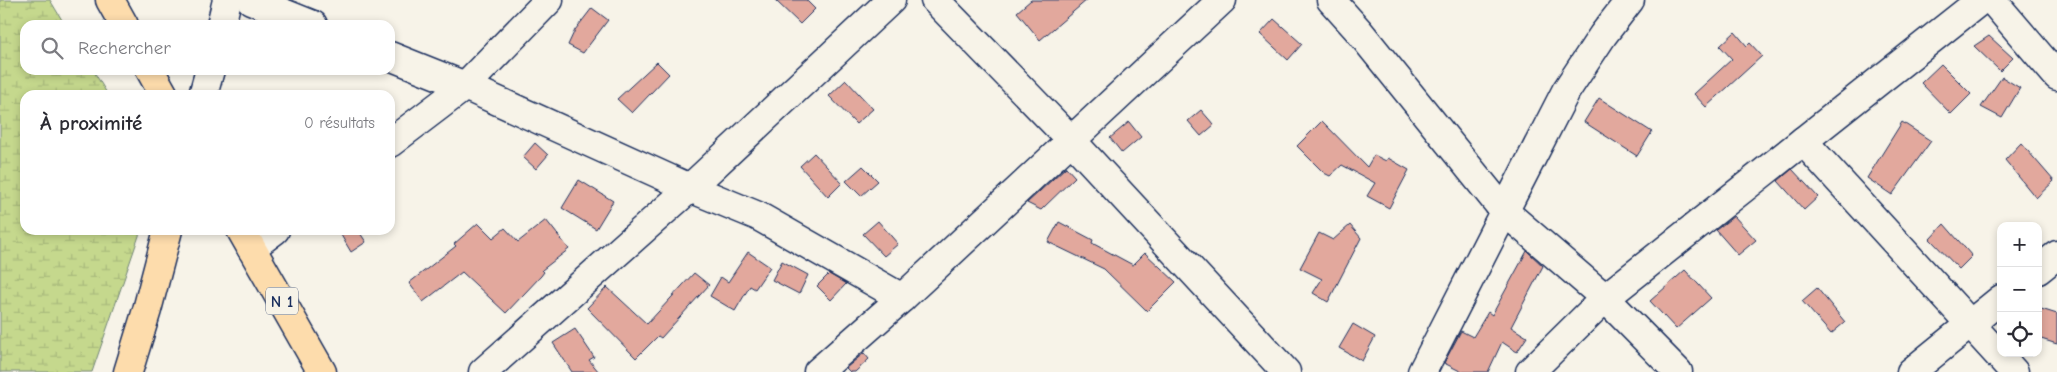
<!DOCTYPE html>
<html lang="fr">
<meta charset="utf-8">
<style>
body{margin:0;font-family:"Comic Neue",sans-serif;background:#f2f2f3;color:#2b2b33}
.controls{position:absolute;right:15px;bottom:15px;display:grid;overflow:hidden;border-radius:10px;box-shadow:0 2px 8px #0003}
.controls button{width:45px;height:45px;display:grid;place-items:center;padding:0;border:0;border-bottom:1px solid #e1e1e2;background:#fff;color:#2b2b33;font:25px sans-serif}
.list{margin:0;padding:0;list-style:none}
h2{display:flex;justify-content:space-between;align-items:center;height:65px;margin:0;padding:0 20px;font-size:21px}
h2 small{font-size:16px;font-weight:400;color:#7c7c81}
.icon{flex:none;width:28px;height:28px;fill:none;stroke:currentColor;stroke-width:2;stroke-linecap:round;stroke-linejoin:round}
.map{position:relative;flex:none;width:2057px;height:372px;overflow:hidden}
.search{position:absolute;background:#fff;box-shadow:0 2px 8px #0003;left:20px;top:20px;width:375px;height:55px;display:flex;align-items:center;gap:12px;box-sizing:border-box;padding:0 18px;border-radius:15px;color:#7c7c81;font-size:19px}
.panel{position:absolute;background:#fff;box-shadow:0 2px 8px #0003;left:20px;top:90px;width:375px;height:145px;border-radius:15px}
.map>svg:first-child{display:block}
.wetland{fill:url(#wetland-marsh);stroke:#708476}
.building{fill:#e2a89d;stroke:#1b2f5e}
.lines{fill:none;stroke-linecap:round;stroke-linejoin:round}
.minor-casing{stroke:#1b2f5e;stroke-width:31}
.major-casing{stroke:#1b2f5e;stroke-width:31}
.highway-casing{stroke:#1b2f5e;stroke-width:31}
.minor{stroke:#f7f3e8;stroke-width:28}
.major{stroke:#fddcac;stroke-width:28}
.highway{stroke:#fddcac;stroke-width:28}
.labels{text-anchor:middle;stroke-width:5;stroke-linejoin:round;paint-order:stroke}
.shield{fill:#f7f3e8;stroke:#5d6a87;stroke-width:1}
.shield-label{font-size:16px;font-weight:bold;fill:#1b2f5e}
</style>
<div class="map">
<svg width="2057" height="372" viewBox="0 0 2057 372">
<defs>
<pattern id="wetland-marsh" width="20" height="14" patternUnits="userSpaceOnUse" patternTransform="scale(1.25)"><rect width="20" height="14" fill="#c5d88d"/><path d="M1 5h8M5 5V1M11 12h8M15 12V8" fill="none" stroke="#a9ba7c"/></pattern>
</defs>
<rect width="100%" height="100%" fill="#f7f3e8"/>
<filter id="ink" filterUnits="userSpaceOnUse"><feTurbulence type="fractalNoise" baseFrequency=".02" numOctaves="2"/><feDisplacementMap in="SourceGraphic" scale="10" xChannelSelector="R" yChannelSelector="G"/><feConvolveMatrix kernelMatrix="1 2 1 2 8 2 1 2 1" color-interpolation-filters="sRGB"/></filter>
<g filter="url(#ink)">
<path class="wetland" d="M 0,0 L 50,0 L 65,25 L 25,25 L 25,70 L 93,70 L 108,95 L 25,95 L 25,230 L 141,230 L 92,372 L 0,372 Z"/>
<g class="building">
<path d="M 775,0 L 806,0 L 815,9 L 800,24 Z"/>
<path d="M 1031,0 L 1087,0 L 1040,40 L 1017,12 Z"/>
<path d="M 592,8 L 608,20 L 583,53 L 568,45 L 575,30 Z"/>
<path d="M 1274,19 L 1302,44 L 1288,60 L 1260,34 Z"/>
<path d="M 1735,32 L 1747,46 L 1750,43 L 1762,56 L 1706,107 L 1694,94 L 1732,59 L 1720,46 Z"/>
<path d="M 1989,36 L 2013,58 L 2000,71 L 1974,46 Z"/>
<path d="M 657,62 L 669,74 L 632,113 L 617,99 Z"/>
<path d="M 1941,64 L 1971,94 L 1951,114 L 1921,83 Z"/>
<path d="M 2002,77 L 2020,88 L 2002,118 L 1981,107 Z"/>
<path d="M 846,80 L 873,109 L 856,124 L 829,96 Z"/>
<path d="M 1599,98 L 1652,132 L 1637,156 L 1584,122 Z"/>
<path d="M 1201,110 L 1214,125 L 1201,136 L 1188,121 Z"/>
<path d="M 1322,121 L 1367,167 L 1374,155 L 1386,161 L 1388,158 L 1409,170 L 1389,208 L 1367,196 L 1375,183 L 1342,165 L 1330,176 L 1324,173 L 1297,146 Z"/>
<path d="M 1129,122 L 1141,137 L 1122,153 L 1110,138 Z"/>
<path d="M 1902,122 L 1931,141 L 1892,195 L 1867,178 Z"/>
<path d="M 535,143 L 548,155 L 536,169 L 523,157 Z"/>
<path d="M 2021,143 L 2054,181 L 2036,198 L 2005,160 Z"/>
<path d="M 814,153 L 842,183 L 828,197 L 800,166 Z"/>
<path d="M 863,166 L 878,181 L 861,196 L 846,181 Z"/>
<path d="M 1066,167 L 1075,177 L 1041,210 L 1027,203 Z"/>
<path d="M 1792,169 L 1818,197 L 1804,210 L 1778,181 Z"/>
<path d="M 579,180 L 613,201 L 596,229 L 562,208 Z"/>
<path d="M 1734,216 L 1756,240 L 1738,255 L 1716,230 Z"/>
<path d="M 546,220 L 569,249 L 542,270 L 544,272 L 541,276 L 506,313 L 462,272 L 423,302 L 409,283 L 456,246 L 454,244 L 478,223 L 493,238 L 505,228 L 518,242 Z"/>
<path d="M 878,221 L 898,244 L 884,256 L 863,234 Z"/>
<path d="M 1059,222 L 1093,240 L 1092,243 L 1133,265 L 1145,253 L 1176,282 L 1147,311 L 1104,269 L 1048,242 Z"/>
<path d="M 1944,224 L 1972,256 L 1959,269 L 1930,239 Z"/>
<path d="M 1350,225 L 1361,238 L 1328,302 L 1313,293 L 1322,279 L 1300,268 L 1319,233 L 1333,240 Z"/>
<path d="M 338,230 L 358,230 L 366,242 L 351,252 Z"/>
<path d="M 1527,251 L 1543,266 L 1511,327 L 1527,337 L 1517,352 L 1502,342 L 1488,372 L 1462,372 L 1444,363 L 1461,331 L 1473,337 L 1488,312 L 1492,315 Z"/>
<path d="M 748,252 L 770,267 L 755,289 L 750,286 L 735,311 L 710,296 L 721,277 L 728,282 Z"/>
<path d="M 782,261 L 808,275 L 799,294 L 772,280 Z"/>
<path d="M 1685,270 L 1711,298 L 1676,329 L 1650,301 Z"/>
<path d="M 694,273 L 709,285 L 661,338 L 658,336 L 636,358 L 587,308 L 607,287 L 647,324 Z"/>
<path d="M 829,274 L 846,284 L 831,300 L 817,286 Z"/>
<path d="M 1817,288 L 1845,322 L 1831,334 L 1802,301 Z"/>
<path d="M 2038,308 L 2057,314 L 2057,344 L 2038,338 Z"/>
<path d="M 1353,324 L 1375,337 L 1362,361 L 1339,348 Z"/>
<path d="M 575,329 L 594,357 L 589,360 L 599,372 L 572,372 L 553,343 Z"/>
<path d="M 864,353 L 869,359 L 855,372 L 850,372 L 846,368 Z"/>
</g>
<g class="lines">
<defs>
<g id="minor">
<path d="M 251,0 L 313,25"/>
<path d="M 935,0 L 1071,140 L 1286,372"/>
<path d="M 1331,0 L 1358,30 L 1504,211 L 1605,298 L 1678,372"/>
<path d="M 1992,0 L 2057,76"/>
<path d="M 221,25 L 227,0"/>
<path d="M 390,56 L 465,86 L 690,188 L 758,216 L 902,298"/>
<path d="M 203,95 L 210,70"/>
<path d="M 1803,141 L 2014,372"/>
<path d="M 390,143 L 465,86 L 549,0"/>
<path d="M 251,248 L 275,230"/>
<path d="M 2038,270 L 2057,255"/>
<path d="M 483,372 L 690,188 L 891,0"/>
<path d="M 818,372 L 902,298 L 1222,0"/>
<path d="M 1422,372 L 1566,91 L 1603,35 L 1630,0"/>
<path d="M 1530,372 L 1605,298 L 1981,0"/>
<path d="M 1911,372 L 2001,299"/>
</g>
<path id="major" d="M 128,372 L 147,310 L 168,230"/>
<g id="highway">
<path d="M 110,0 L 124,25"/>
<path d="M 150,70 L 164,95"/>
<path d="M 241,230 L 322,372"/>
</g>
</defs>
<use href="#minor" class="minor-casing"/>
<use href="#major" class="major-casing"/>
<use href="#highway" class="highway-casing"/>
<use href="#minor" class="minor"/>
<use href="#major" class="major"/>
<use href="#highway" class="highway"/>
</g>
</g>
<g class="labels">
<rect class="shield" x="266" y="287.5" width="32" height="27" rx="4"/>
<g class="shield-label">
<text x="282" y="307">N 1</text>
</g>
</g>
</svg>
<div class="controls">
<button>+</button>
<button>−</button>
<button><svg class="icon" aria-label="locate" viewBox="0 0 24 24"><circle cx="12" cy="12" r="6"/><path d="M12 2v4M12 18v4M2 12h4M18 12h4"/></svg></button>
</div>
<div class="search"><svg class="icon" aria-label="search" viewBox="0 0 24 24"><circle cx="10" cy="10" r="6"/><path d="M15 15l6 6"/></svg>Rechercher</div>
<section class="panel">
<h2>À proximité<small>0 résultats</small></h2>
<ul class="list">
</ul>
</section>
</div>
